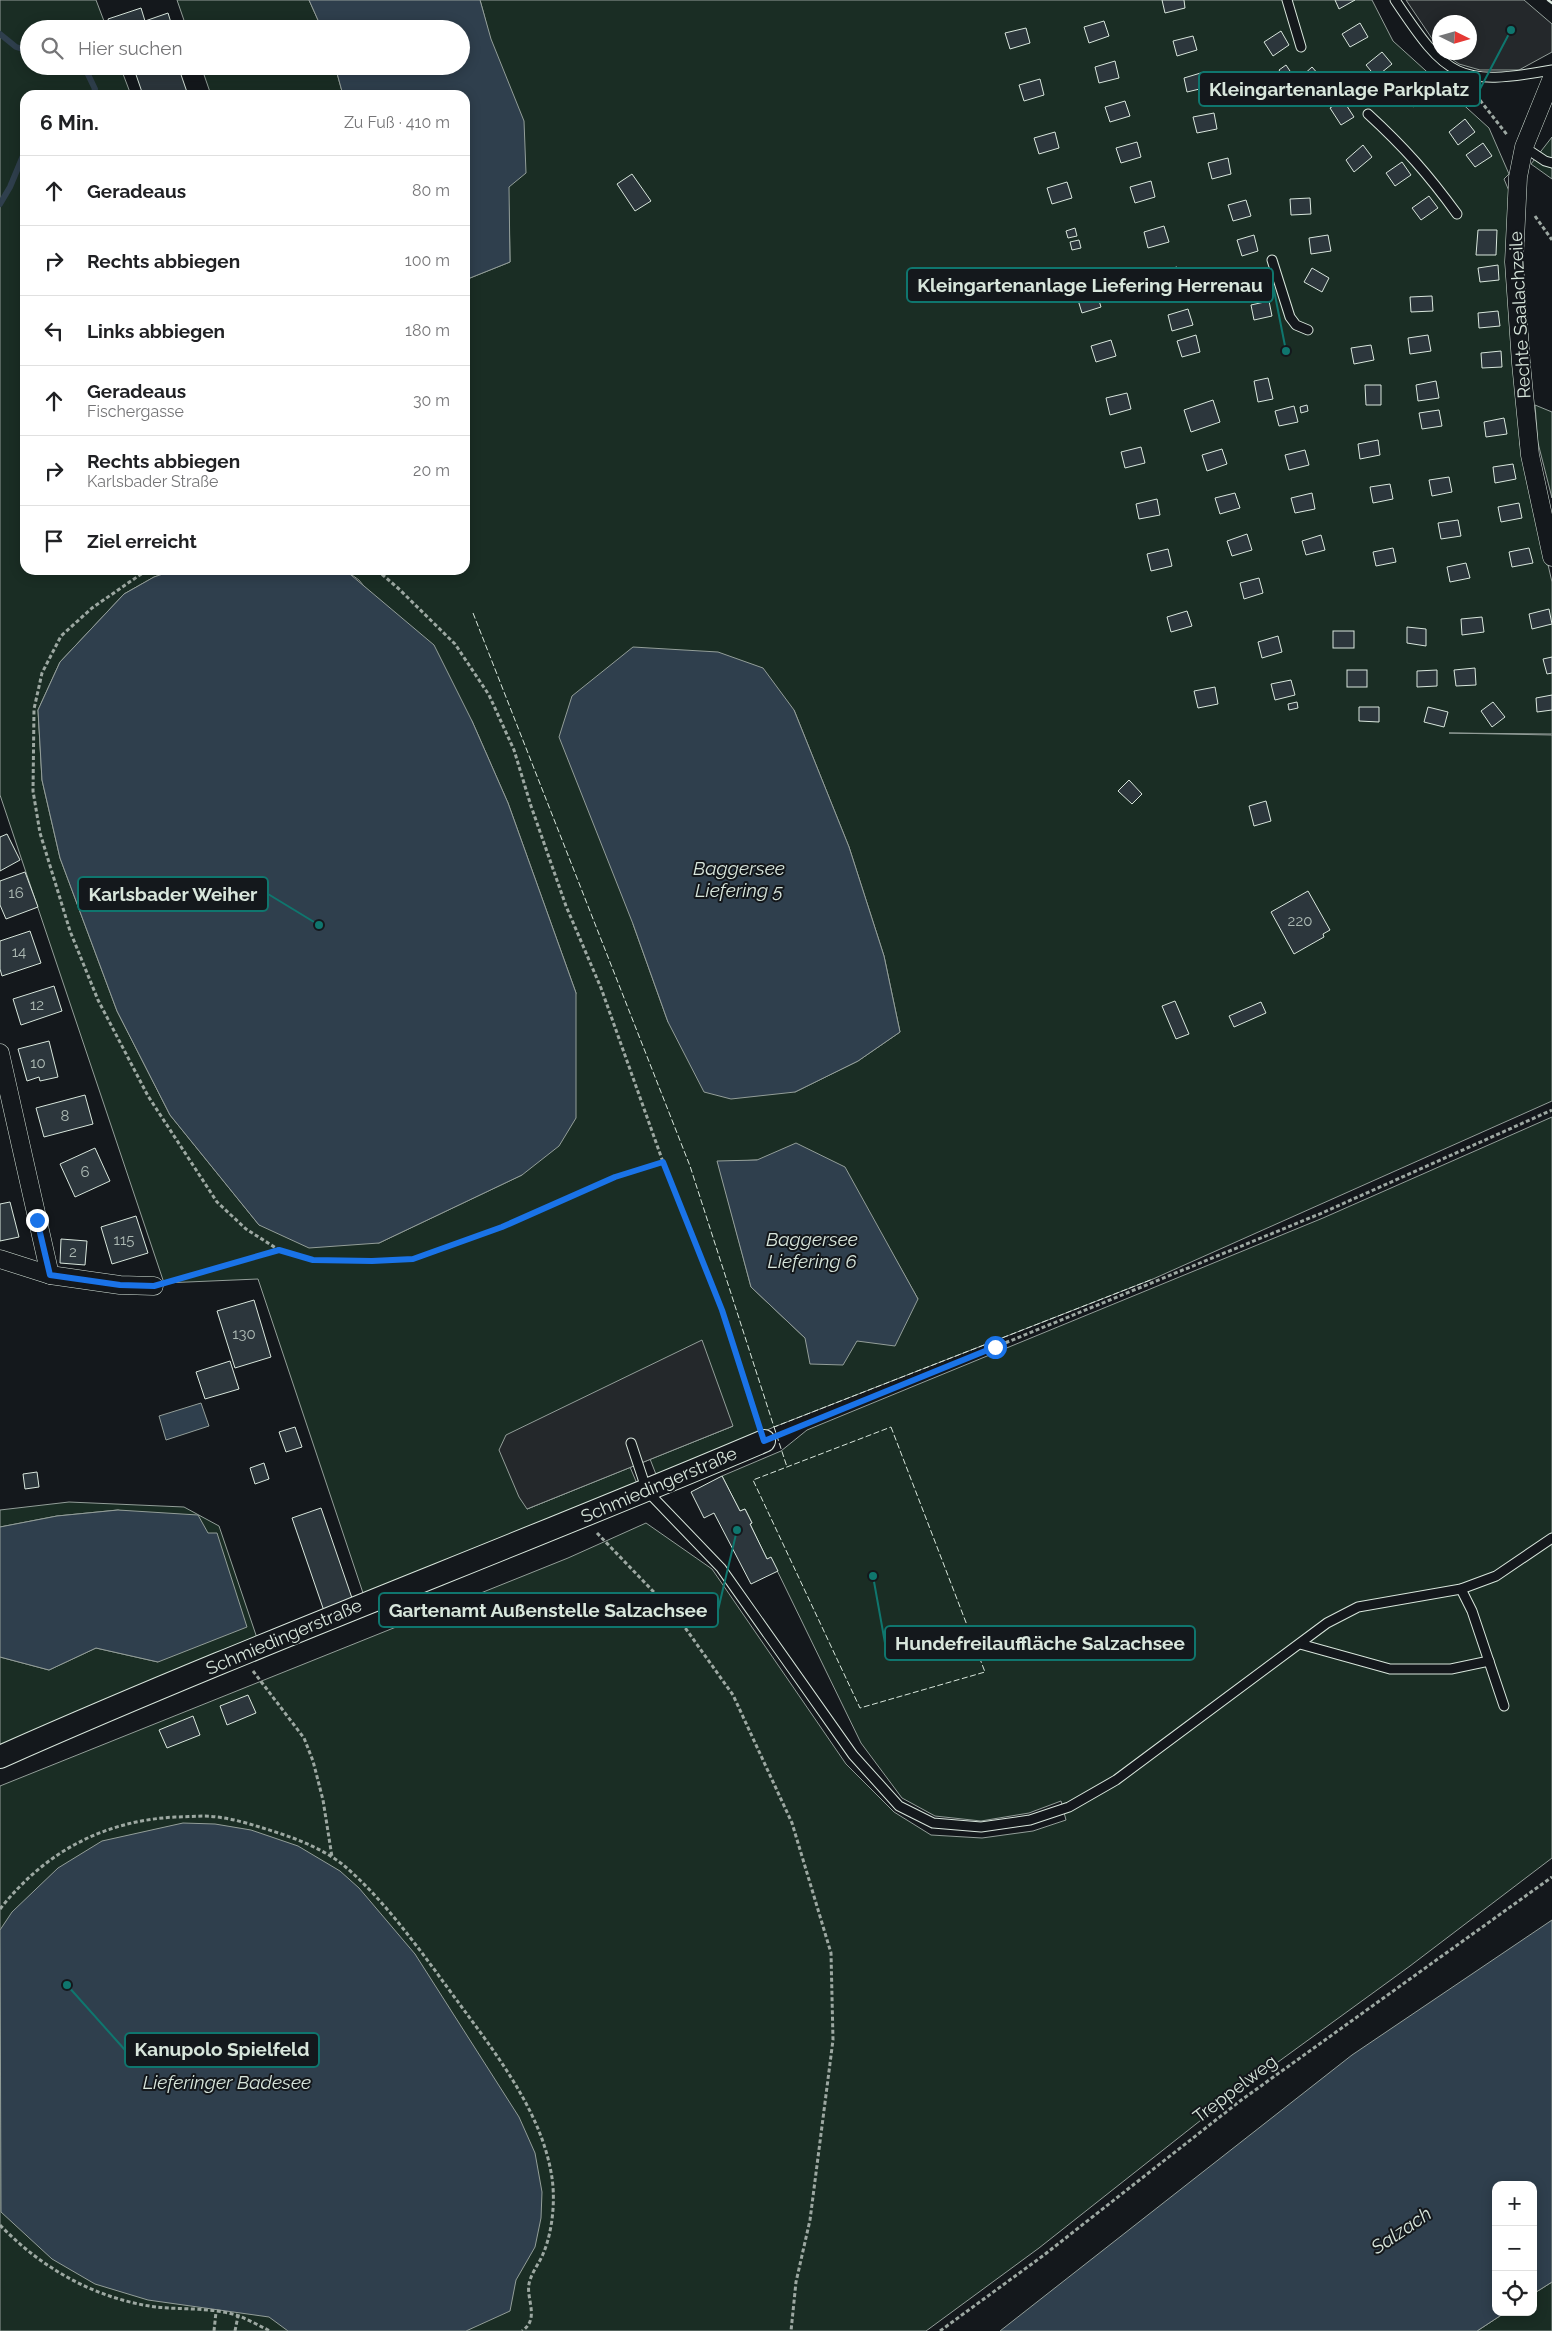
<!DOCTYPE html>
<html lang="de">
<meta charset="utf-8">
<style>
body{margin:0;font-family:Raleway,sans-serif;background:#f2f2f2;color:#202124}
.controls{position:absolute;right:15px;bottom:15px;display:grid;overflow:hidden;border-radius:10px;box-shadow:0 2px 12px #0003}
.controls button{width:45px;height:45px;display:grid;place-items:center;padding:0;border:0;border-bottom:1px solid #e0e0e0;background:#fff;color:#202124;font:25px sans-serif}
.compass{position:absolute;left:1432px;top:15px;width:45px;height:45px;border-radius:50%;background:#fff;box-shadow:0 2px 12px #0003;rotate:95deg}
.stop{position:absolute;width:15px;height:15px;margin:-11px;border:4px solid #1a73e8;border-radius:50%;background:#fff}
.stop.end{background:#1a73e8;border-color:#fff;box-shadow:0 1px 5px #0008}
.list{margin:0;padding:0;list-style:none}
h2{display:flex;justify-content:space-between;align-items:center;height:65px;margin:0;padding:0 20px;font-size:21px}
h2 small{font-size:16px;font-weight:400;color:#757577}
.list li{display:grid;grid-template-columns:32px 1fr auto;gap:15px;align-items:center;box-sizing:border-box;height:70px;padding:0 20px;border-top:1px solid #e0e0e0}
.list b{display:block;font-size:19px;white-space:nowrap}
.list p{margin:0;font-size:16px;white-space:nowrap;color:#757577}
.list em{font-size:16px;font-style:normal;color:#757577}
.icon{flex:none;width:28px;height:28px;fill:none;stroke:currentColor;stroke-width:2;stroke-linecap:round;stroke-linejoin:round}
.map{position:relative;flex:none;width:1552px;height:2331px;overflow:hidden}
.search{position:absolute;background:#fff;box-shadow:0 2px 12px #0003;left:20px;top:20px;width:450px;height:55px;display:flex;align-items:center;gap:12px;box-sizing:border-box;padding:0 18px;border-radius:28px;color:#757577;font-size:19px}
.panel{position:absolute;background:#fff;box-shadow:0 2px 12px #0003;left:20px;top:90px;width:450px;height:485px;border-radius:15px}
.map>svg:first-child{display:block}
.green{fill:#1a2d24;stroke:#939e99;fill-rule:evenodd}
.parking{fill:#24282b;stroke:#939e99}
.water{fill:#2f3f4d;stroke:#939e99}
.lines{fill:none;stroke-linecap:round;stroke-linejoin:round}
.stream{stroke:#2f3f4d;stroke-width:6}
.building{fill:#2c363c;stroke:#d8e6dc}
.service-casing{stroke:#d8e6dc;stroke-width:11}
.minor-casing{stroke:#d8e6dc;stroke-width:19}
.tertiary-casing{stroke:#d8e6dc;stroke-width:24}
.path{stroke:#9da8a2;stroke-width:3;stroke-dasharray:4 2.5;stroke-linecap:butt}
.service{stroke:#14181c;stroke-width:9}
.minor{stroke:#14181c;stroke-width:18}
.tertiary{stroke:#14181c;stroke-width:22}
.fence{stroke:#d8e6dc;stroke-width:1;stroke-dasharray:6 2.5;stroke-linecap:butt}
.wall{stroke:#d8e6dc;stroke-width:2.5}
.route{stroke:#1a73e8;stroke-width:6}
.labels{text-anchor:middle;stroke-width:4;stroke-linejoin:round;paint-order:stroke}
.number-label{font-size:15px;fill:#adbab4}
.street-label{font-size:18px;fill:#d8e6dc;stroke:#14181c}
.water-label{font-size:19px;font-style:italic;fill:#d8e6dc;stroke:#14181c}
.leader{fill:none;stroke:#0f766e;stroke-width:2}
.callout-dot{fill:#0f766e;stroke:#14181c;stroke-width:2}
.callout{fill:#14181c;stroke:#0f766e;stroke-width:2}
.callout-label{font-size:19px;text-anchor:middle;font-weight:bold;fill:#d8e6dc}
</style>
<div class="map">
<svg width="1552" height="2331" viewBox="0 0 1552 2331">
<rect width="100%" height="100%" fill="#14181c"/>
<g class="green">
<path d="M 0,0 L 96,0 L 107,29 L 29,29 L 29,66 L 120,66 L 131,95 L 25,95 L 25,570 L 175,570 L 154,577 L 124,594 L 60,662 L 38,710 L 42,780 L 60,858 L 117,1011 L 170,1115 L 259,1225 L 379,1243 L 522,1175 L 576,993 L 508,803 L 472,721 L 359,580 L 345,570 L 465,570 L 465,280 L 510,262 C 509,176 504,83 480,0 L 1372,0 L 1393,41 L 1489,128 L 1509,174 L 1504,179 L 1509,191 L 1520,444 L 1552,582 L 1552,734 L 1449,733 L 1552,735 L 1552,1101 L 1153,1279 L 774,1427 L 657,1477 L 650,1459 L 733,1426 L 527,1509 L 630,1467 L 638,1486 L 365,1599 L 258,1279 L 164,1283 L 0,795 ZM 794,710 L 849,847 L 884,956 L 900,1032 L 858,1061 L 795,1092 L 668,1022 L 633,924 ZM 757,1160 L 887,1244 L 918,1299 L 857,1341 L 805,1338 L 751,1287 L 718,1162 Z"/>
<path d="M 177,0 L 309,0 L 322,29 L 187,29 Z"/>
<path d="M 201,66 L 335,66 L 343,95 L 211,95 Z"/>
<path d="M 1552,137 L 1552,179 L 1531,164 Z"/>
<path d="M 1535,405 L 1552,412 L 1552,498 L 1538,443 Z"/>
<path d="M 1552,1117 L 1552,1858 L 1410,1966 L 1234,2094 L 1039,2248 L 926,2331 L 0,2331 L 0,1786 L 568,1558 L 646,1523 L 712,1569 L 846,1764 L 894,1812 L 931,1835 L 982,1838 L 1033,1831 L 1066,1820 L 1061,1801 L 1029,1813 L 981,1821 L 935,1816 L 902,1798 L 861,1743 L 771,1558 L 767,1559 L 750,1524 L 752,1523 L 745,1509 L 740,1511 L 722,1476 L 781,1451 L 807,1430 L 1323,1218 Z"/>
<path d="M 69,1502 L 184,1507 L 219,1526 L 258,1641 L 0,1748 L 0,1657 L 49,1670 L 96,1648 L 158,1662 L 208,1533 L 118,1510 L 57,1516 L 0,1527 L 0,1510 Z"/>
<path d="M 1552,2282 L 1552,2331 L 1477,2331 L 1506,2312 L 1533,2312 L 1533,2294 Z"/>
</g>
<g class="parking">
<path d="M 1406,0 L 1524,0 L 1552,24 L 1552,52 L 1519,70 L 1480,70 L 1459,64 L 1443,53 L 1470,52 L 1470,22 L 1440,22 L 1439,49 Z"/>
<path d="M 702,1340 L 733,1426 L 527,1509 L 519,1497 L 499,1450 L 506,1435 Z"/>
</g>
<g class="water">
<path d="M 309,0 L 480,0 L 491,39 L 524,121 L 526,173 L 509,187 L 510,262 L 465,280 L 465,95 L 343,95 L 335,66 L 461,66 L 461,29 L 322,29 Z"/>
<path d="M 175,570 L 345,570 L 434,645 L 472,721 L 508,803 L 576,993 L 576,1118 L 559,1146 L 522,1175 L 379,1243 L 309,1248 L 259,1225 L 170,1115 L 117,1011 L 60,858 L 42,780 L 38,710 L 60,662 L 124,594 L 154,577 Z"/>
<path d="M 633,647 L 718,652 L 763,668 L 794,710 L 849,847 L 884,956 L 900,1032 L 858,1061 L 795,1092 L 731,1099 L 704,1092 L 668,1022 L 633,924 L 559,737 L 572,696 Z"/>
<path d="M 796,1143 L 845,1167 L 918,1299 L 895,1346 L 857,1341 L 843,1365 L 810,1364 L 805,1338 L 751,1287 L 717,1161 L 757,1160 Z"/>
<path d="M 201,1403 L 209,1426 L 166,1440 L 159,1416 Z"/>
<path d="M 118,1510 L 198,1515 L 208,1533 L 217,1533 L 247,1627 L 158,1662 L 96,1648 L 49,1670 L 0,1657 L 0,1527 L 57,1516 Z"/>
<path d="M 183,1823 L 215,1824 L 251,1830 L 298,1846 L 340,1871 L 359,1888 L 415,1954 L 519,2117 L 535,2153 L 542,2192 L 541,2218 L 535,2247 L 516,2280 L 510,2311 L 466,2331 L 288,2331 L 269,2317 L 148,2300 L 95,2284 L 52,2259 L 1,2212 L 0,1930 L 12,1912 L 58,1868 L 102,1841 Z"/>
<path d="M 1552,1920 L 1552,2282 L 1533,2294 L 1533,2185 L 1496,2185 L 1496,2312 L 1506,2312 L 1477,2331 L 1000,2331 L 1352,2055 Z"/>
</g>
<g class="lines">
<g class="stream">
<path d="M 0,34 L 16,47 L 29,51"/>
<path d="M 84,66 L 95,89 L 93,95"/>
<path d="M 0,204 L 10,187 L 25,151"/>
</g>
</g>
<g class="building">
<path d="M 1162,0 L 1184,0 L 1185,8 L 1165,13 Z"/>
<path d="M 1335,0 L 1355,0 L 1339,9 Z"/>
<path d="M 141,8 L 145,21 L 168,13 L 173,29 L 111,29 L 108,19 Z"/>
<path d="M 1104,21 L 1109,36 L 1089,43 L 1084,27 Z"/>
<path d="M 1360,23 L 1368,37 L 1350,47 L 1342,34 Z"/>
<path d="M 1026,28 L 1030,43 L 1010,49 L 1005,33 Z"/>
<path d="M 1281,31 L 1289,45 L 1273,56 L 1264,42 Z"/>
<path d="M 1193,36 L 1197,50 L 1177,56 L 1173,41 Z"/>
<path d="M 1382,52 L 1392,64 L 1376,77 L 1366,65 Z"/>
<path d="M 1115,61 L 1119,78 L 1099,83 L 1095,67 Z"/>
<path d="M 1286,65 L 1290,71 L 1283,76 L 1279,70 Z"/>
<path d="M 133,66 L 178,66 L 188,95 L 143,95 Z"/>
<path d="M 1312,67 L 1326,83 L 1314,93 L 1301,77 Z"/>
<path d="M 1204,72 L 1208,87 L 1187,92 L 1184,78 Z"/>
<path d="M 1040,79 L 1044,95 L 1024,101 L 1019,85 Z"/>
<path d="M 1419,81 L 1429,94 L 1413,107 L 1403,94 Z"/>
<path d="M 1343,100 L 1354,117 L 1341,125 L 1330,108 Z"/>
<path d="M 1125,101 L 1130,116 L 1110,122 L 1105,107 Z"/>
<path d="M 1214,113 L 1217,129 L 1197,133 L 1193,117 Z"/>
<path d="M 1465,119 L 1475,132 L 1458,145 L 1449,132 Z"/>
<path d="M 1055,132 L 1059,148 L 1039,154 L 1034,138 Z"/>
<path d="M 1137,142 L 1141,157 L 1121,163 L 1116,148 Z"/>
<path d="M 1483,143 L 1492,156 L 1475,167 L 1466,155 Z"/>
<path d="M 1363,145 L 1372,157 L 1354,172 L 1346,160 Z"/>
<path d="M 1228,158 L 1231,174 L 1212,179 L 1208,163 Z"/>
<path d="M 1402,162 L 1411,175 L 1395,186 L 1386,173 Z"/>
<path d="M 632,174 L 651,201 L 635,211 L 617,184 Z"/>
<path d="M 1151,181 L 1155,197 L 1135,203 L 1130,187 Z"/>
<path d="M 1067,182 L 1072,198 L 1052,204 L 1047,188 Z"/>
<path d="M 1429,196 L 1438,208 L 1421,220 L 1412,208 Z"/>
<path d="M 1310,198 L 1311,214 L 1291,215 L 1290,199 Z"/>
<path d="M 1246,200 L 1251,216 L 1233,221 L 1228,205 Z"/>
<path d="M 1164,226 L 1169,242 L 1148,248 L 1144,232 Z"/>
<path d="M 1075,228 L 1077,236 L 1068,238 L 1066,231 Z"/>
<path d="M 1478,230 L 1497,230 L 1496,255 L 1476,255 Z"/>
<path d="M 1254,235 L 1258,251 L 1242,256 L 1237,240 Z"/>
<path d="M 1328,235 L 1331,251 L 1311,254 L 1309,238 Z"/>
<path d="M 1079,240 L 1081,248 L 1072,250 L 1070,242 Z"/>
<path d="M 1498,265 L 1499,280 L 1480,282 L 1478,268 Z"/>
<path d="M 1177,267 L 1181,282 L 1160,288 L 1156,272 Z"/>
<path d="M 1312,268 L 1329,278 L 1322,292 L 1304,282 Z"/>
<path d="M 1096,291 L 1101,307 L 1082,313 L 1077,297 Z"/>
<path d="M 1432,296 L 1433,311 L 1411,312 L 1410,297 Z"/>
<path d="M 1269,301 L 1272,316 L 1254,320 L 1251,305 Z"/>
<path d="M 1188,309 L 1193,325 L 1172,331 L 1168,315 Z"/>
<path d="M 1498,311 L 1500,326 L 1479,328 L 1478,313 Z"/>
<path d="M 1196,335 L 1200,352 L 1182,357 L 1177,341 Z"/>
<path d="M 1428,335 L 1431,351 L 1410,354 L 1408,338 Z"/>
<path d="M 1111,340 L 1116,356 L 1096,362 L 1091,346 Z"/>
<path d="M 1371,345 L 1374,360 L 1354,364 L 1351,348 Z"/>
<path d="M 1501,351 L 1502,367 L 1482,368 L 1481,353 Z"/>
<path d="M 1268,378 L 1273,399 L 1258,402 L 1254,381 Z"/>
<path d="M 1436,381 L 1439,398 L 1418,401 L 1416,385 Z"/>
<path d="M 1365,385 L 1381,385 L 1381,405 L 1366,405 Z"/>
<path d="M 1127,393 L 1131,409 L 1110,415 L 1106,398 Z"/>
<path d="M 1213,400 L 1220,422 L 1191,432 L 1184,410 Z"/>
<path d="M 1307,405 L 1308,411 L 1301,413 L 1300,407 Z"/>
<path d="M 1294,406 L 1298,422 L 1279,426 L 1275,411 Z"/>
<path d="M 1439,410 L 1442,426 L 1422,429 L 1419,413 Z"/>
<path d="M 1504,418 L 1507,434 L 1486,437 L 1484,422 Z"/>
<path d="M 1378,440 L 1380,455 L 1360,459 L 1358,444 Z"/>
<path d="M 1141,447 L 1145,463 L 1125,468 L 1121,452 Z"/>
<path d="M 1222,449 L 1227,464 L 1207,471 L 1202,455 Z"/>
<path d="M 1305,450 L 1309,465 L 1289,470 L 1285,455 Z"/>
<path d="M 1513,464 L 1516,479 L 1495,483 L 1493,467 Z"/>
<path d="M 1449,477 L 1452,492 L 1432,496 L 1429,480 Z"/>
<path d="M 1390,484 L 1393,499 L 1373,503 L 1370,487 Z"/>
<path d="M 1235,493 L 1240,508 L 1220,514 L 1215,498 Z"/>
<path d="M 1312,493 L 1315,509 L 1295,513 L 1291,498 Z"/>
<path d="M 1157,499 L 1160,515 L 1139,519 L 1136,504 Z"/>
<path d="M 1519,503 L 1522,518 L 1501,522 L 1498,507 Z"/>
<path d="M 1458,520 L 1461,536 L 1441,539 L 1438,523 Z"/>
<path d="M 1247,534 L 1252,550 L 1232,556 L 1227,541 Z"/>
<path d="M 1321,535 L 1325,550 L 1306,555 L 1302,541 Z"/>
<path d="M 1393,548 L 1396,562 L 1376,566 L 1373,552 Z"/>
<path d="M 1529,548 L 1533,563 L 1512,567 L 1509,552 Z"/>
<path d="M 1168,549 L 1172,566 L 1151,571 L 1147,554 Z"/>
<path d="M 1466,563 L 1470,578 L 1450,582 L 1447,567 Z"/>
<path d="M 1259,578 L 1263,593 L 1244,599 L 1240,583 Z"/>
<path d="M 1549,609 L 1552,624 L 1532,629 L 1529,614 Z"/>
<path d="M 1187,611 L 1192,626 L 1171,632 L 1167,617 Z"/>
<path d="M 1482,617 L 1484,632 L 1462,635 L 1461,619 Z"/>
<path d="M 1407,627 L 1426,629 L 1426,646 L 1407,643 Z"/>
<rect x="1333" y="631" width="21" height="17"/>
<path d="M 1278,636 L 1282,652 L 1262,658 L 1258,642 Z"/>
<path d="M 1552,657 L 1552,673 L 1547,674 L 1543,659 Z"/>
<path d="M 1475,668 L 1476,685 L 1456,686 L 1454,670 Z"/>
<rect x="1347" y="670" width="20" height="17"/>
<path d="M 1437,670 L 1437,686 L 1417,687 L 1417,671 Z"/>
<path d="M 1291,680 L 1295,695 L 1275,700 L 1271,684 Z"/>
<path d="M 1215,687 L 1218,704 L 1198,708 L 1194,691 Z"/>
<path d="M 1552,695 L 1552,710 L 1537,712 L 1536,698 Z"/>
<path d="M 1297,702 L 1298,708 L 1289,710 L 1288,704 Z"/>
<path d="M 1493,702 L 1505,717 L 1492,727 L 1481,711 Z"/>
<path d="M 1359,707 L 1379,707 L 1379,722 L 1359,721 Z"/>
<path d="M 1428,707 L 1448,712 L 1444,727 L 1424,722 Z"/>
<path d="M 1129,780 L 1142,794 L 1132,804 L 1118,791 Z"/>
<path d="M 1266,801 L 1271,821 L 1254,826 L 1249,806 Z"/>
<path d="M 7,834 L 20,860 L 0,871 L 0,837 Z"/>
<path d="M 25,872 L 38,907 L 6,919 L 0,905 L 0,881 Z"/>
<path d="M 1308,891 L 1330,930 L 1323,934 L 1324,937 L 1294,954 L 1271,912 Z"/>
<path d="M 30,931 L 41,963 L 2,976 L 0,969 L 0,941 Z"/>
<path d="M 54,986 L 62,1011 L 21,1025 L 13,999 Z"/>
<path d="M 1175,1001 L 1189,1034 L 1176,1039 L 1162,1006 Z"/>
<path d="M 1261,1002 L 1266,1013 L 1234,1027 L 1229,1016 Z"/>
<path d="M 49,1041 L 58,1077 L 40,1081 L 39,1077 L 27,1081 L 18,1049 Z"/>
<path d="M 85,1095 L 93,1124 L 44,1137 L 36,1108 Z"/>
<path d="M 95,1148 L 110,1181 L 75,1197 L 60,1164 Z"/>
<path d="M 10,1202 L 19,1237 L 0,1241 L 0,1204 Z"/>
<path d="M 136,1216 L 148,1253 L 112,1264 L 101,1227 Z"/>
<path d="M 61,1239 L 87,1241 L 85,1265 L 60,1263 Z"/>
<path d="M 254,1300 L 271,1357 L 235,1368 L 217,1311 Z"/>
<path d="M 230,1361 L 239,1389 L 205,1399 L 196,1372 Z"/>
<path d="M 295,1427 L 302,1447 L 286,1452 L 279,1432 Z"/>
<path d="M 264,1463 L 269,1479 L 255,1484 L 250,1468 Z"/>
<path d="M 37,1472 L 39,1487 L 25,1489 L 23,1474 Z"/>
<path d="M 722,1476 L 740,1511 L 745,1509 L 752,1523 L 750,1524 L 767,1559 L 771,1557 L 778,1571 L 751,1584 L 714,1513 L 704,1518 L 691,1492 Z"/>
<path d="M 321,1508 L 353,1601 L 324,1611 L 292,1518 Z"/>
<path d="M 248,1695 L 256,1713 L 227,1725 L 220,1706 Z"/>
<path d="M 193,1716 L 200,1735 L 167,1748 L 159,1730 Z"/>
</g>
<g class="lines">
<defs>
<g id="service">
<path d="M 1287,0 L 1301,47"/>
<path d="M 1395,0 C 1447,78 1458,87 1552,70"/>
<path d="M 1368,114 C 1404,147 1428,174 1457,214"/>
<path d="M 1524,147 L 1545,161 L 1552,163"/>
<path d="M 1272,260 L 1290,317 L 1296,325 L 1308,330"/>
<path d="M 631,1443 L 647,1491 L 721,1568 L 853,1755 L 899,1806 L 933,1823 L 981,1827 L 1030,1820 L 1069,1807 L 1116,1780 L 1327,1623 L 1358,1607 L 1461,1589 L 1496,1576 L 1552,1538"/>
<path d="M 1461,1589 L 1472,1611 L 1504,1706"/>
<path d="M 1300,1644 L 1390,1669 L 1451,1669 L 1489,1661"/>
</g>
<g id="minor">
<path d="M 1552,78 L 1524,147 L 1518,177 L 1514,262 L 1521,363 L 1530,455 L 1552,557"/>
<path d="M 0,1053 L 50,1275"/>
<path d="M 0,1259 L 50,1275 L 120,1285 L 154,1286"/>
</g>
<path id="tertiary" d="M 0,1757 C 252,1645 510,1549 764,1441"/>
</defs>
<use href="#service" class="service-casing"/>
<use href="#minor" class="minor-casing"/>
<use href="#tertiary" class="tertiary-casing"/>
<g class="path">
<path d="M 1472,90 L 1508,136"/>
<path d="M 1535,216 L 1552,240"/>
<path d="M 147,570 L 92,608 L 61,636 L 42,673 L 34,709 L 33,791 L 40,833 L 70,931 L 98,1000 L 148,1096 L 217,1202 L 246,1229 L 279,1250 L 313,1260 L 372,1261 L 413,1259 L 502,1227 L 615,1177 L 663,1162"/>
<path d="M 377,570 L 399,589 L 455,644 L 489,695 L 514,750 L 531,806 L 566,906 L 601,988 L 663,1162 L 722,1310 L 757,1422"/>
<path d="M 172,1281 L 278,1250"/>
<path d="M 783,1434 L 1322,1213 L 1552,1110"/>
<path d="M 597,1533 L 676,1615 L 733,1695 L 792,1823 L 831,1953 L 833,2040 L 810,2220 L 796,2282 L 791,2331"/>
<path d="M 253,1671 L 304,1738 L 313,1761 L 323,1800 L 332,1857"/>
<path d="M 0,1909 C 45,1852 103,1821 175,1817 C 189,1817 203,1815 217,1817 C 234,1819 250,1824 266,1829 C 292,1837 320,1847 342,1864 C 386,1900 427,1960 461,2006 C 497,2055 540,2111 551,2172 C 556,2197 553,2231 543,2254 C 539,2264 531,2273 529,2284 C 526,2299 540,2319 522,2331"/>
<path d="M 0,2225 C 41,2268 96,2299 156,2307 C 182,2310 213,2307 239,2316 C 249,2320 260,2326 270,2331"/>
<path d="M 214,2331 L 216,2312"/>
<path d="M 235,2331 L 238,2316"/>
<path d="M 940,2331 L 1044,2255 L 1240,2101 L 1552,1877"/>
</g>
<use href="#service" class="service"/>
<use href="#minor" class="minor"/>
<use href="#tertiary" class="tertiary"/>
<g class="fence">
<path d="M 473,613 L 690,1166 L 774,1427 L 1153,1279"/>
<path d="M 774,1427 L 787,1467"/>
<path d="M 891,1427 L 985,1672 L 860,1708 L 753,1480 Z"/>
</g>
<path class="wall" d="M 1548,0 L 1552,3"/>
</g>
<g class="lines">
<path class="route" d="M 37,1220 L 50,1275 L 120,1285 L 154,1286 L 279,1250 L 313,1260 L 372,1261 L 413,1259 L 502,1227 L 615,1177 L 663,1162 L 722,1310 L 764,1441 L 995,1347"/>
</g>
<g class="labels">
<g class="number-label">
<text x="16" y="898">16</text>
<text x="1300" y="926">220</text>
<text x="19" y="957">14</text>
<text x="37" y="1010">12</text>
<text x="38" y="1068">10</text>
<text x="65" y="1121">8</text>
<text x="85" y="1177">6</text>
<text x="124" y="1245">115</text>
<text x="73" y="1257">2</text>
<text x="244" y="1339">130</text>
</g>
<g class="street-label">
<text transform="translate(1520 315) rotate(-93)" y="6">Rechte Saalachzeile</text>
<text transform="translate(659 1485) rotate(-23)" y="6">Schmiedingerstraße</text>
<text transform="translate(284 1637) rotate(-23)" y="6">Schmiedingerstraße</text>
<text transform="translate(1235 2089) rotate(-37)" y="6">Treppelweg</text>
</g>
<g class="water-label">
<text x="739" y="875">Baggersee<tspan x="739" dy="22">Liefering 5</tspan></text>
<text x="812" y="1246">Baggersee<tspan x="812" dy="22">Liefering 6</tspan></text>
<text x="227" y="2089">Lieferinger Badesee</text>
<text transform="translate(1401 2230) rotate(-34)" y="7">Salzach</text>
</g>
</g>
<path class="leader" d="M1511 30L1480 89M1286 351L1273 285M319 925L268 894M737 1530L718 1610M873 1576L885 1643M67 1985L125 2050"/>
<g class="callout-dot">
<circle cx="1511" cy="30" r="5"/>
<circle cx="1286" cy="351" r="5"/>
<circle cx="319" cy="925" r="5"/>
<circle cx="737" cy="1530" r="5"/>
<circle cx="873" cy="1576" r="5"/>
<circle cx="67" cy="1985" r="5"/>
</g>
<g class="callout">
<rect x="1199" y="72" width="281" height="34" rx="5"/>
<rect x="907" y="268" width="366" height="34" rx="5"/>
<rect x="78" y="877" width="190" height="34" rx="5"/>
<rect x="379" y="1593" width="339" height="34" rx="5"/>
<rect x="885" y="1626" width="310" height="34" rx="5"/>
<rect x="125" y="2033" width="194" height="34" rx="5"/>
</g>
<g class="callout-label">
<text x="1339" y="96">Kleingartenanlage Parkplatz</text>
<text x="1090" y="292">Kleingartenanlage Liefering Herrenau</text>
<text x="173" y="901">Karlsbader Weiher</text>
<text x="548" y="1617">Gartenamt Außenstelle Salzachsee</text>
<text x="1040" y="1650">Hundefreilauffläche Salzachsee</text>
<text x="222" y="2056">Kanupolo Spielfeld</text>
</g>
</svg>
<div class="controls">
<button>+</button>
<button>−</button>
<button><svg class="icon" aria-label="locate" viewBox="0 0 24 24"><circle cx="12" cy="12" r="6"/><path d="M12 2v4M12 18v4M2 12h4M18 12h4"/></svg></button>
</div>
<svg class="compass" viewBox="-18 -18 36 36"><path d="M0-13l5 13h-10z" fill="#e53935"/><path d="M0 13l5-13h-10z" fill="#757577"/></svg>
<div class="stop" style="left:995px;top:1347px"></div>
<div class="stop end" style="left:37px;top:1220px"></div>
<div class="search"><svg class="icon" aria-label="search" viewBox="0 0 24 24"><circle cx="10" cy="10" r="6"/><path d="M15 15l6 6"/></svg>Hier suchen</div>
<section class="panel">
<h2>6 Min.<small>Zu Fuß · 410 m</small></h2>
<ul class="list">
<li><svg class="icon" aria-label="ahead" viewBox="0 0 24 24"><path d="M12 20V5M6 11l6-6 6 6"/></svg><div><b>Geradeaus</b></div><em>80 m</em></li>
<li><svg class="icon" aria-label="right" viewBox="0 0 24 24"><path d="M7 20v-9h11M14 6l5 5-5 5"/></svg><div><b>Rechts abbiegen</b></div><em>100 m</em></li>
<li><svg class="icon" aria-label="left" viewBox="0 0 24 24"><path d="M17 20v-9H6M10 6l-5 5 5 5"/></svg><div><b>Links abbiegen</b></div><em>180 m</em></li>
<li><svg class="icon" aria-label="ahead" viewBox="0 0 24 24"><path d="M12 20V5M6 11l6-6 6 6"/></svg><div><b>Geradeaus</b><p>Fischergasse</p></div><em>30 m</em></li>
<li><svg class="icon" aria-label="right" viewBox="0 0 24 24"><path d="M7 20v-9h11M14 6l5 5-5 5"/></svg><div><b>Rechts abbiegen</b><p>Karlsbader Straße</p></div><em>20 m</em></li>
<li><svg class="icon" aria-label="arrive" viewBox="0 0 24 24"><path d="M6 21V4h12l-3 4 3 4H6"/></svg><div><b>Ziel erreicht</b></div></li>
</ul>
</section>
</div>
